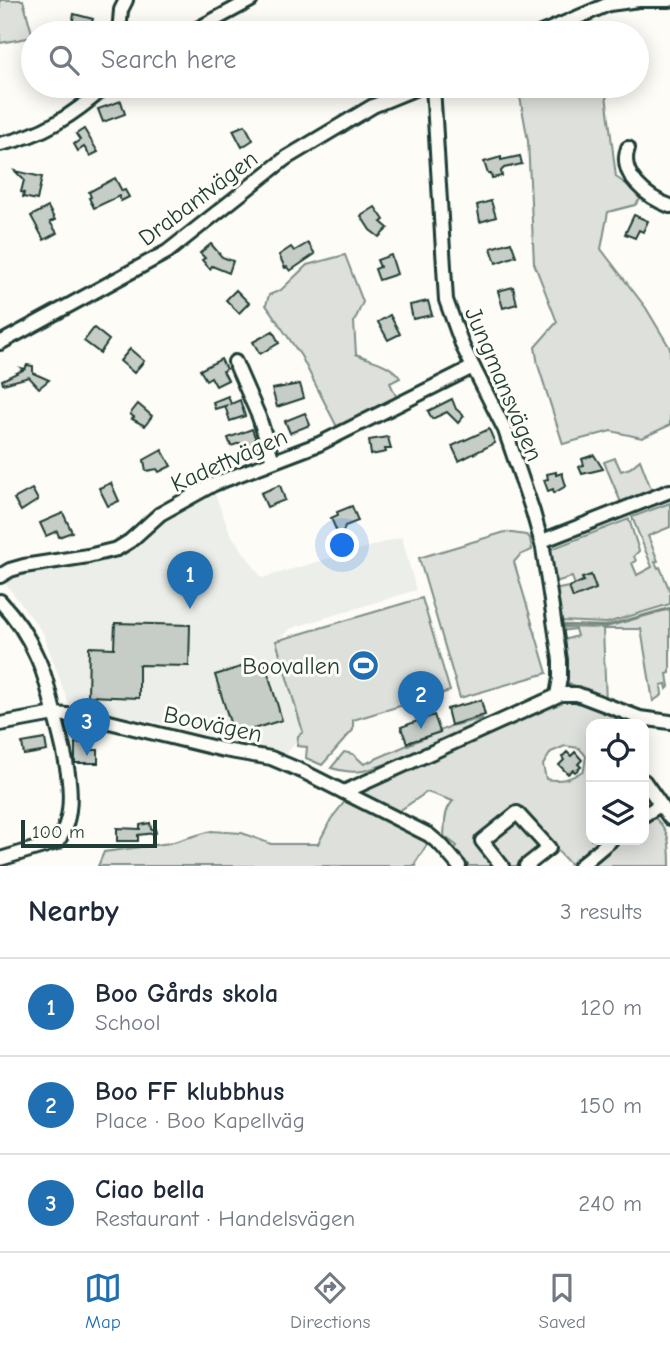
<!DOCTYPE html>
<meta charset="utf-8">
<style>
body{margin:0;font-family:"Comic Neue",sans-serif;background:#f2f2f3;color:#1f2937}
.controls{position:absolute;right:21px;bottom:21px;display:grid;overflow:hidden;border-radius:14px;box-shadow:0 4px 18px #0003}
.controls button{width:63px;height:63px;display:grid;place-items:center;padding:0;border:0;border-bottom:2px solid #e0e1e3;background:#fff;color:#1f2937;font:35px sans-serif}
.scale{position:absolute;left:21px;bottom:18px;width:136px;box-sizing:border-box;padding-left:7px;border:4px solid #1f3d34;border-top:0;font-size:19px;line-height:24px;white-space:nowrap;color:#1f3d34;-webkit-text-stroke:5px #fdfcf7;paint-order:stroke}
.you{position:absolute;left:343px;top:546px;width:24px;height:24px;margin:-18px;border:5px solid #fff;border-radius:50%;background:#1a73e8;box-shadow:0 0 0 10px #1a73e833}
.badge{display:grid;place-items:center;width:46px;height:46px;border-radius:50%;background:#1f6fb2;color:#fff;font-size:23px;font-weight:700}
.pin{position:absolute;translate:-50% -58px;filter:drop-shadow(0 2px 4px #0008)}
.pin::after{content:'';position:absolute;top:37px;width:24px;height:21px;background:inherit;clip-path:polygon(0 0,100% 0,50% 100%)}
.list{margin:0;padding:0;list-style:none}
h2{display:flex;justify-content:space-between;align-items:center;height:91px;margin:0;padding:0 28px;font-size:30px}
h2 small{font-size:23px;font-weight:400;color:#747a83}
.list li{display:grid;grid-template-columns:46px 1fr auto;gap:21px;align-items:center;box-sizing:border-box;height:98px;padding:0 28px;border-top:2px solid #e0e1e3}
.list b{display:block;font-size:26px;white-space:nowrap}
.list p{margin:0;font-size:23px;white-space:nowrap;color:#747a83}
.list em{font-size:23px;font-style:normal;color:#747a83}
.icon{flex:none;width:38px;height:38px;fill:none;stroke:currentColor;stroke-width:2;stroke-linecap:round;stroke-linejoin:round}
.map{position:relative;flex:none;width:670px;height:866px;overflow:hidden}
.search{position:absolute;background:#fff;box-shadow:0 4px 18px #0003;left:21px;right:21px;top:21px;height:77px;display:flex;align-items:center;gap:18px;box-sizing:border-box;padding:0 24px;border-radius:38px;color:#747a83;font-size:26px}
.sheet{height:385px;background:#fff}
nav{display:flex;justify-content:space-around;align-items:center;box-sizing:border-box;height:98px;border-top:2px solid #e0e1e3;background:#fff;font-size:19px;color:#747a83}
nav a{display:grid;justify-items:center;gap:4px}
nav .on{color:#1f6fb2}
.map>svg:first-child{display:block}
.built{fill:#eceee9}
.green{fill:#dde0db;stroke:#7e8e88;stroke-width:2;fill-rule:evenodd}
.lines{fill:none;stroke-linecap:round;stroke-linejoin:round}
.stream{stroke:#75877f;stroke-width:2.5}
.building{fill:#c6cdc7;stroke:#1f3d34;stroke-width:2}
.minor-casing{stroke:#1f3d34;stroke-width:18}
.minor{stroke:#fdfcf7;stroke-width:12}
.labels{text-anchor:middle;stroke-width:6;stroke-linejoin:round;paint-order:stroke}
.street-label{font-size:24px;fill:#1f3d34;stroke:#fdfcf7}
.poi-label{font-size:24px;fill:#1f3d34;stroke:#fdfcf7;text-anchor:end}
</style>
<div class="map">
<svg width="670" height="866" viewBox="0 0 670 866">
<rect width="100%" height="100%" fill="#fdfcf7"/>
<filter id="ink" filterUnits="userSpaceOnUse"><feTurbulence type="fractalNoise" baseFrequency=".0143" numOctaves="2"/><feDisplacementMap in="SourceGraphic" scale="14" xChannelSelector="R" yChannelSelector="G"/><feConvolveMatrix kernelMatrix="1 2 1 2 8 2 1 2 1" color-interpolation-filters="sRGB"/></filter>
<g filter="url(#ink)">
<path class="built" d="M 214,492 L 230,533 L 262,578 L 402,537 L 416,590 L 292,628 L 276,641 L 303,732 L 286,755 L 163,724 L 69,705 L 43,633 L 3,580 L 14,571 L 131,543 L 183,506 Z"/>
<g class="green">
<path d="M 0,0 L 23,0 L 33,37 L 0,43 Z"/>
<path d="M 518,86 L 605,86 L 616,177 L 643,196 L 635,205 L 608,212 L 601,249 L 646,308 L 670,348 L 670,425 L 642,438 L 611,431 L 563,444 L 538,365 L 535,347 L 557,322 L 534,263 L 528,141 Z"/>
<path d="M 345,255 L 363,302 L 354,322 L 356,354 C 372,361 390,363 400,378 L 390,383 L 397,398 L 337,427 L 301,356 L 266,305 L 269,295 L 281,290 L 307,265 Z"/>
<path d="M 615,458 L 621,471 L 630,468 L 640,460 L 653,494 L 622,505 L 604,462 Z"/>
<path d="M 670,503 L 670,527 L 648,536 L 658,561 L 655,562 L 658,568 L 660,567 L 670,591 L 670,604 L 607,623 L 558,621 L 553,590 L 569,587 L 573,597 L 596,588 L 591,575 L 575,585 L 572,577 L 552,583 L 548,552 L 551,549 L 629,519 L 639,551 L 634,556 L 636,561 L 632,563 L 637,575 L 652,567 L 632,517 Z"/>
<path d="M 505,532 L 526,535 L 530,538 L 532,550 L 520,555 L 514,562 L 547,673 L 460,698 L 419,558 Z"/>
<path d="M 422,598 L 450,691 L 353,720 L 353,730 L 322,765 L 306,758 L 307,747 L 297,746 L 298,736 L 303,732 L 276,641 Z"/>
<path d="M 670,609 L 670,673 L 667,674 L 669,687 L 667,689 L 666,684 L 661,685 L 662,695 L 653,701 L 641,629 L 603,629 L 606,702 L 567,682 L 564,640 L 577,636 L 575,629 L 561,631 L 561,627 L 603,628 Z"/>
<path d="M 563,698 L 587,702 L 615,717 L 617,724 L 591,724 L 591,840 L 601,840 L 570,864 L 516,807 L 475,842 L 495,866 L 469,866 L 454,850 L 457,846 L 444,836 C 445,823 444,810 453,801 L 427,792 L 399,811 L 359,792 L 526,718 ZM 565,746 L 579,748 L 586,756 L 584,770 C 571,779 561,782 546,779 L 543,765 L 551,752 Z"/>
<path d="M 483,718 C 467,731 383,767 363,771 C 352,773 342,771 331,768 L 344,752 L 353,754 L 364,764 L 451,726 Z"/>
<path d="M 346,800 L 428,843 L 414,865 L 417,866 L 98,866 L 104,852 L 170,843 L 211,831 L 242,833 L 271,844 L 318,844 L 331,819 Z"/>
<path d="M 651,815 C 670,828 670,843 670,866 L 593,866 L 591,859 L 614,840 L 644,840 L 644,819 Z"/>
<path d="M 516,821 L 540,848 L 518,866 L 510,866 L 490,841 Z"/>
</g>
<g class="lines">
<path class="stream" d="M 560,625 L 606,626 L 670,608"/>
</g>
<g class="building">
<path d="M 74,14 L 93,19 L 88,33 L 78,32 L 79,26 L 72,25 Z"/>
<path d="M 121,101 L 125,114 L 103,122 L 98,109 Z"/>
<path d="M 245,125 L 253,140 L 242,147 L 233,130 Z"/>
<path d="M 84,129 L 98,152 L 90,156 L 84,147 L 78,151 L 74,144 L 80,140 L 76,134 Z"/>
<path d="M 520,156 L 522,164 L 504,168 L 501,171 L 502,176 L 492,178 L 491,174 L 488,174 L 484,162 L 501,157 L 501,160 Z"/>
<path d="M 15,171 L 42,177 L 37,200 L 23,197 L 24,193 L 21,192 L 24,180 Z"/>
<path d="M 115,178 L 122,191 L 125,190 L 129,197 L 121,201 L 119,196 L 94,208 L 89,198 L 91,197 L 89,192 Z"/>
<path d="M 491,201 L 496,217 L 480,222 L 477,205 Z"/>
<path d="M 48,207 L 55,220 L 50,222 L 57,233 L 44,240 L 31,216 Z"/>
<path d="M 375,207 L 384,220 L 381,222 L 388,228 L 379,237 L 370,230 L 361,216 Z"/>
<path d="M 634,215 L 648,221 L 643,232 L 639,230 L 635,238 L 625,234 Z"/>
<path d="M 511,242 L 516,256 L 496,263 L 491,248 Z"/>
<path d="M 308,243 L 315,254 L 290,271 L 287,267 L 285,268 L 279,255 L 291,247 L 294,251 Z"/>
<path d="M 211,244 L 222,257 L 233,261 L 229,273 L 212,266 L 210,269 L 202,260 L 205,258 L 200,253 Z"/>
<path d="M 391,255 L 397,274 L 379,280 L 375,269 L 380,267 L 377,260 Z"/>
<path d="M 513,287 L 517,304 L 503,308 L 498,291 Z"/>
<path d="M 236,290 L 249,303 L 239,313 L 226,300 Z"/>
<path d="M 428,301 L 432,315 L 413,319 L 410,305 Z"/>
<path d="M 390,315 L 400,334 L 388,340 L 378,322 Z"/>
<path d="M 94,328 L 109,340 L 100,353 L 84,341 Z"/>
<path d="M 273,331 L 279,343 L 260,354 L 253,342 Z"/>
<path d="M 130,349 L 144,361 L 134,373 L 120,361 Z"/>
<path d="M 221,359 L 226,369 L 223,371 L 228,380 L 216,386 L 211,377 L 206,380 L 200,370 Z"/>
<path d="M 27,365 L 33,366 L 33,373 L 49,380 L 39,388 L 29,377 L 3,384 L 2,380 L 23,370 L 21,368 L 25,369 Z"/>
<path d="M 300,384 L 304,398 L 277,407 L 272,389 Z"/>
<path d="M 228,396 L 231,404 L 240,400 L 245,416 L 230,421 L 225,406 L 228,405 L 215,409 L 213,402 Z"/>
<path d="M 452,399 L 456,409 L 464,416 L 458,423 L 447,412 L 432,419 L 428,411 Z"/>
<path d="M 138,404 L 152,416 L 145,426 L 132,419 L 134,417 L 130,414 Z"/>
<path d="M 305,413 L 310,425 L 290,433 L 285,421 Z"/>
<path d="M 252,429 L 260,451 L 245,456 L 240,443 L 231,446 L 228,438 Z"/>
<path d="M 489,429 L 495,443 L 459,461 L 452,446 Z"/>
<path d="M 388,437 L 391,449 L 385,449 L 386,452 L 371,455 L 369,440 Z"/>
<path d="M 162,450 L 171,466 L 159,472 L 157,469 L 146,471 L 144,460 Z"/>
<path d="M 594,455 L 603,469 L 582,474 L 579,467 L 584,465 L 582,459 Z"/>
<path d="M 556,472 L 556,475 L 562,473 L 566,486 L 554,493 L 553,489 L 548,491 L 544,480 L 548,479 L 547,474 Z"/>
<path d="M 111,483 L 119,501 L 108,506 L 99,488 Z"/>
<path d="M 280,485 L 285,500 L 267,507 L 261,493 Z"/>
<path d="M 32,489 L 38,500 L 21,511 L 14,499 Z"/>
<path d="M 352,506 L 358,521 L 345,526 L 343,532 L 337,532 L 331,518 L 338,515 L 337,512 Z"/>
<path d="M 63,513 L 72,532 L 59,537 L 57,531 L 46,536 L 40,523 Z"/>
<path d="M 591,575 L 596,589 L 573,598 L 569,587 L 584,581 L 582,578 Z"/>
<path d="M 115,623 L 190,625 L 189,666 L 139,665 L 139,698 L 88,696 L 89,647 L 114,648 Z"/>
<path d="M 264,660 L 282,720 L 234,735 L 215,675 Z"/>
<path d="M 481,700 L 485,715 L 451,725 L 447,709 Z"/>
<path d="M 434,715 L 440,732 L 407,743 L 401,727 Z"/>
<path d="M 45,739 L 47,751 L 24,755 L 22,743 Z"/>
<path d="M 75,743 L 92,743 L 92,750 L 98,750 L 98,763 L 75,763 Z"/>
<path d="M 567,752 L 571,756 L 575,752 L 582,760 L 578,764 L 581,767 L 575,772 L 573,770 L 568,774 L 559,765 L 564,760 L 562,757 Z"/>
<path d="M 150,823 L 151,829 L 155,829 L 156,833 L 138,835 L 138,841 L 117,841 L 117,828 L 140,829 L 140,825 Z"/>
</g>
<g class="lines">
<defs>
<g id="minor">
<path d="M 119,33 L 121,10 L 126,0"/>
<path d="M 190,33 L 251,0"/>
<path d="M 541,33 L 609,4 L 639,0 L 670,0"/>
<path d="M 433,86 L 446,300 L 463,347 L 505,430 L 533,512 L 543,548 L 560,660 L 560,678 L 557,695"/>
<path d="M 0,144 C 42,136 75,114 106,86"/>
<path d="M 628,148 C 618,175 648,198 670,206"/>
<path d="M 0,343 L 167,252 L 286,158 L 373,106 L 422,86"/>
<path d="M 235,362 L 259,417 L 273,461"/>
<path d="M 542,541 L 670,491"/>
<path d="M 0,576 L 10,570 L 24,566 L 88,556 L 117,549 L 130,541 L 160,514 L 214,484 L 319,444 L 473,367"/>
<path d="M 0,601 C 15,617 28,636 36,655 C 45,673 49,692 54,712 C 63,748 83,808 57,842 L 0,859"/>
<path d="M 0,724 L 54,714 L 67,715 L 101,720 L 224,750 L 271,758 L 304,772 L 429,835 L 442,846 L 459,866"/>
<path d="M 644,781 L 670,818"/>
<path d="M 344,792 L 561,694 L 577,694 L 640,718 L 670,722"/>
<path d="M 644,815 L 660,805"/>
<path d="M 502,866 L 482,841 L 517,813 L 549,848 L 526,866"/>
<path d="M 580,866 L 611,840"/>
</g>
</defs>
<use href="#minor" class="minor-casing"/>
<use href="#minor" class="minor"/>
</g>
</g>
<defs>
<symbol id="stadium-disc" viewBox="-11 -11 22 22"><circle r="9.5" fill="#1f6fb2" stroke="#fdfcf7"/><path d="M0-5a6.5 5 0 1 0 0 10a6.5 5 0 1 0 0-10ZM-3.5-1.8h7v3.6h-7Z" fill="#fff"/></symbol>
</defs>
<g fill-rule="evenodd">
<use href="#stadium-disc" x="346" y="648" width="35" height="35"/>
</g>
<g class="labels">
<g class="street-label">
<text transform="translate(198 198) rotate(-37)" y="8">Drabantvägen</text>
<text transform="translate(504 384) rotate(67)" y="8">Jungmansvägen</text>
<text transform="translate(229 460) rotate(-24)" y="8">Kadettvägen</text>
<text transform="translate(213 724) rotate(12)" y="8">Boovägen</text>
</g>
<g class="poi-label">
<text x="340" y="674">Boovallen</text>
</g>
</g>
</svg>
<div class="controls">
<button><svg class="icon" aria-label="locate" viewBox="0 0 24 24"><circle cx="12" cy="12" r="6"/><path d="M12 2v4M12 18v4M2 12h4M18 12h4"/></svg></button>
<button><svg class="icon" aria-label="layers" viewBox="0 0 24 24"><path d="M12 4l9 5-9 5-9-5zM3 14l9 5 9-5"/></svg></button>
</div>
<div class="scale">100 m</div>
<div class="you"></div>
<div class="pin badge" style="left:190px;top:609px">1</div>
<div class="pin badge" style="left:421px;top:729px">2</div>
<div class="pin badge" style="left:87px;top:756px">3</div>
<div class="search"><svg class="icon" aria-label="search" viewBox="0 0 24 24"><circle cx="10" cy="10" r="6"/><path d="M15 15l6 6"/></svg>Search here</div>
</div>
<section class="sheet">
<h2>Nearby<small>3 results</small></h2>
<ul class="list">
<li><span class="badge">1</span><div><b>Boo Gårds skola</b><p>School</p></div><em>120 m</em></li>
<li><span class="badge">2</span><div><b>Boo FF klubbhus</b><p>Place · Boo Kapellväg</p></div><em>150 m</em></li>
<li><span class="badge">3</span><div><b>Ciao bella</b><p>Restaurant · Handelsvägen</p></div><em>240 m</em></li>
</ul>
</section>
<nav>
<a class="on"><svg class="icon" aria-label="map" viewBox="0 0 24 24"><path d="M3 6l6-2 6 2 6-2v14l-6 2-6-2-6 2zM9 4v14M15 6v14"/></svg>Map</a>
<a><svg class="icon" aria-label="directions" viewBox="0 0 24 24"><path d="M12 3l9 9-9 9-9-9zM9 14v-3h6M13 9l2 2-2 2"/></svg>Directions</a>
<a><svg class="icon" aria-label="saved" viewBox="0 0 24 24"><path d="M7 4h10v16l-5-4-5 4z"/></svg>Saved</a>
</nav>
